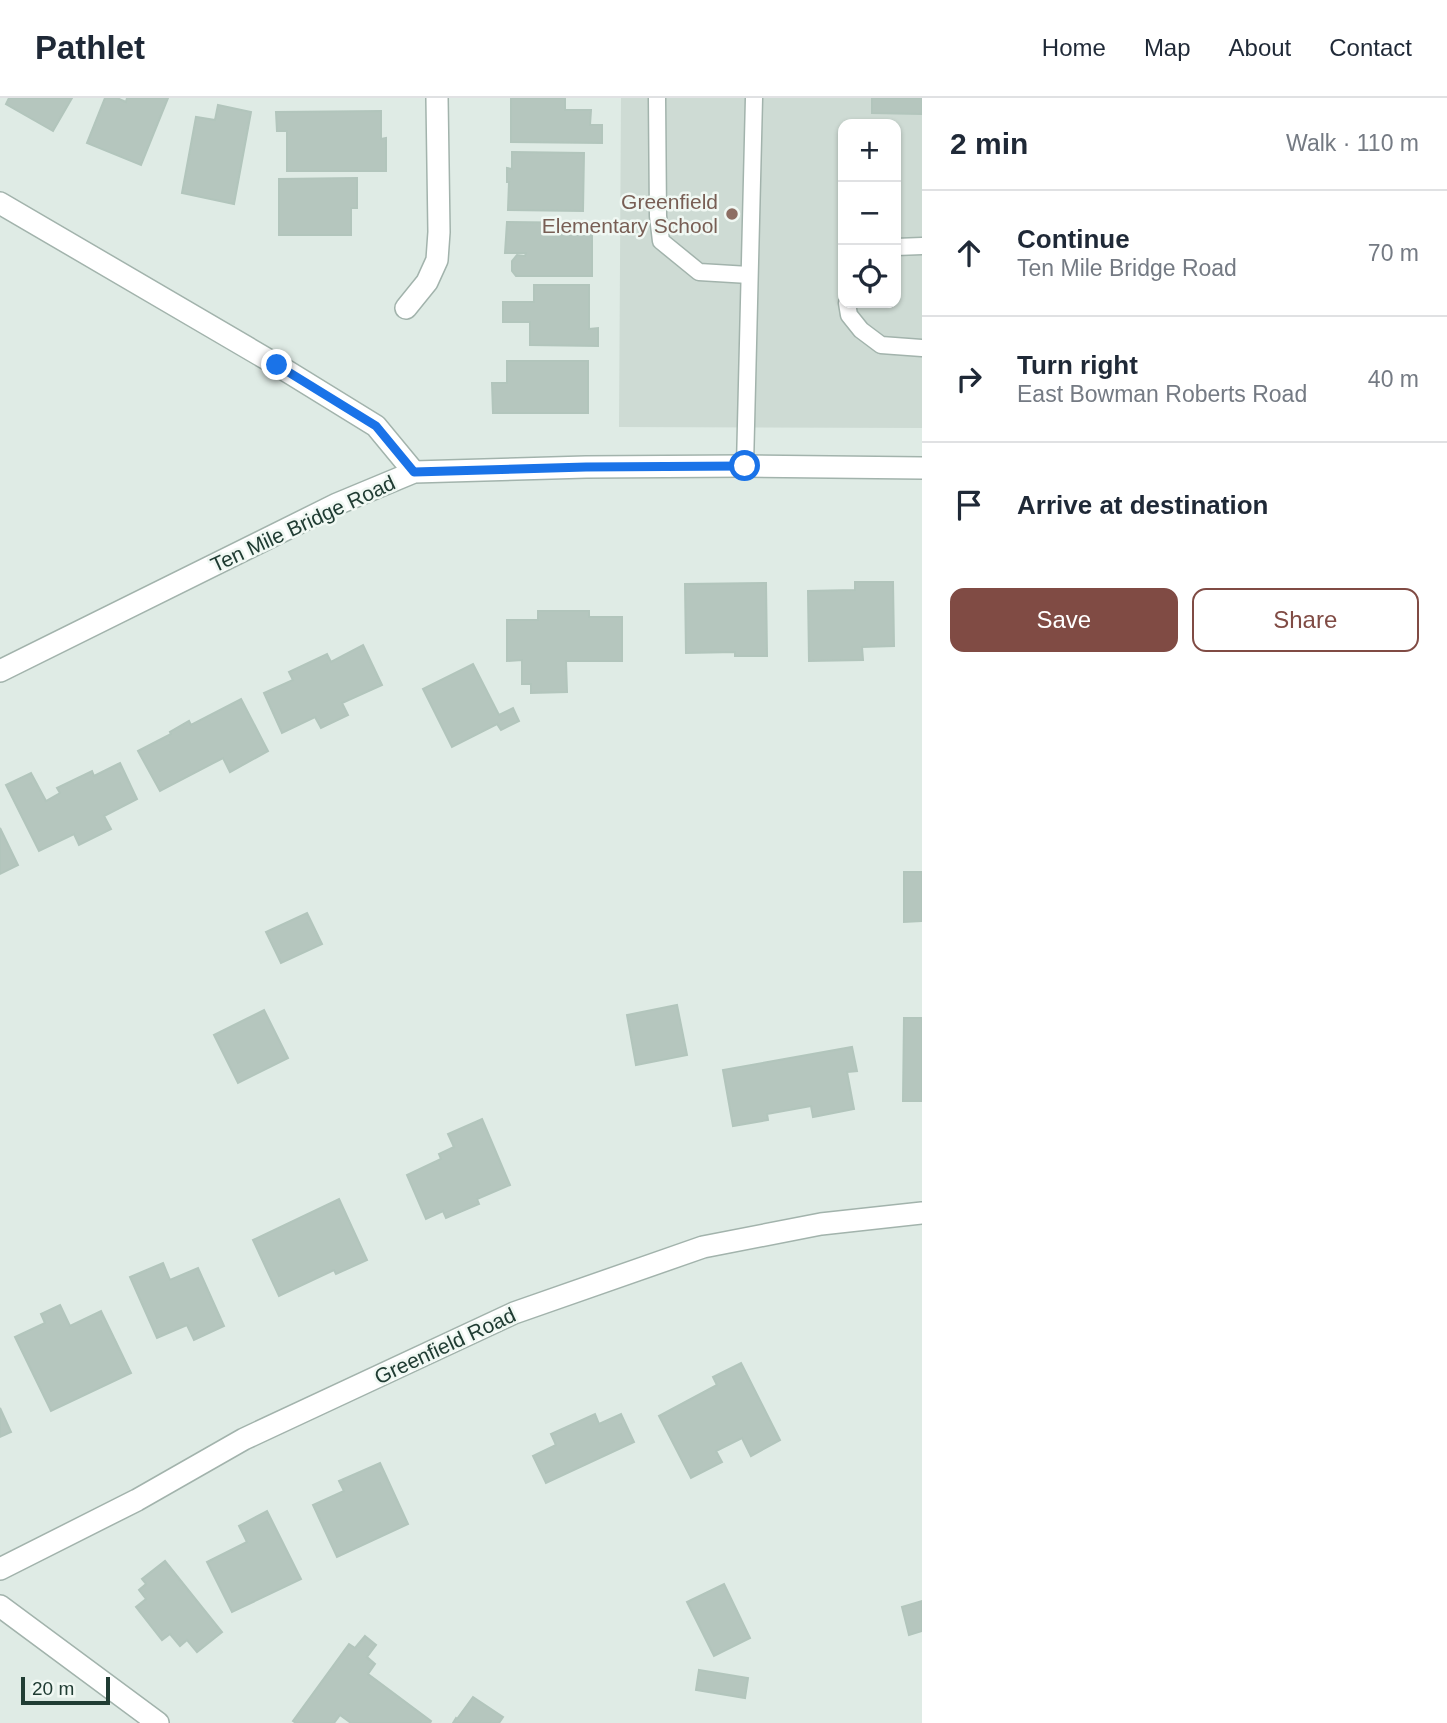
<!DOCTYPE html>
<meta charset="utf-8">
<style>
body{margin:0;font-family:Arial,sans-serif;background:#f2f2f3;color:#1f2937}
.controls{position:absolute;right:21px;top:21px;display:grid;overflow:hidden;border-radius:14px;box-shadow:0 2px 5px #0004}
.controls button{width:63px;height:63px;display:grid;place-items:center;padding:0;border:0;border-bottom:2px solid #e0e1e3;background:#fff;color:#1f2937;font:35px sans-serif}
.scale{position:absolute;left:21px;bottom:18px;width:89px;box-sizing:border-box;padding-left:7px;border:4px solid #203c33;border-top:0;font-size:19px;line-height:24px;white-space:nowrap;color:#203c33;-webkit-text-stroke:5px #f0f8f3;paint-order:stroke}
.stop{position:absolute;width:21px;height:21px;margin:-16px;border:5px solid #1a73e8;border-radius:50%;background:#fff}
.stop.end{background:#1a73e8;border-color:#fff;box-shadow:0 2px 7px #0008}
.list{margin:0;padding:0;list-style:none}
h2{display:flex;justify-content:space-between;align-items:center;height:91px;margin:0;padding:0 28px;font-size:30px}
h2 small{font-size:23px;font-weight:400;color:#747a83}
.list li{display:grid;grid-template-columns:46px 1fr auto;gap:21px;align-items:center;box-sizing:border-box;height:126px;padding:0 28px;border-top:2px solid #e0e1e3}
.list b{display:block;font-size:26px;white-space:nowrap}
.list p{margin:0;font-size:23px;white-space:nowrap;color:#747a83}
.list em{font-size:23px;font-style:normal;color:#747a83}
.actions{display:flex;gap:14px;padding:21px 28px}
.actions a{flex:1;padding:16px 0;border:2px solid #804b44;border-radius:14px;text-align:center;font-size:24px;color:#804b44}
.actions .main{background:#804b44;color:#fff}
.icon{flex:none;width:38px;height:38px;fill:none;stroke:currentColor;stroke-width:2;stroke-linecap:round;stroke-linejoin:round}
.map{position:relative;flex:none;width:922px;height:1625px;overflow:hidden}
header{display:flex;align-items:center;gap:42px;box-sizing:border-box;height:98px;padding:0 35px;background:#fff;border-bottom:2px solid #e0e1e3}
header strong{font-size:33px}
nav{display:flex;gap:38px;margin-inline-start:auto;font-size:24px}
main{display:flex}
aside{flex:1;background:#fff}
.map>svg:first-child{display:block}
.built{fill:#cedbd4;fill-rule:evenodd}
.building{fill:#b5c6be;stroke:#b2c5bc;stroke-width:2}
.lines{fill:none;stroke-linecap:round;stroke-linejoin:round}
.service-casing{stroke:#a2b3ac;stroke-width:19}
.minor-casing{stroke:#a2b3ac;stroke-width:24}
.tertiary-casing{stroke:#a2b3ac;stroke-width:24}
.service{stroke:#fff;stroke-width:16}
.minor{stroke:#fff;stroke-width:21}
.tertiary{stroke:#fff;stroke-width:21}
.route{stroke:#1a73e8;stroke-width:9}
.education-dot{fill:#8d6e63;stroke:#f0f8f3;stroke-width:2.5}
.labels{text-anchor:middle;stroke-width:5;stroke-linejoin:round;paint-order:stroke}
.education-label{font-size:21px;fill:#785e54;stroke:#f0f8f3;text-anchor:end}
.street-label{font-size:21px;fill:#203c33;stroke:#f0f8f3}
</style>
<header>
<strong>Pathlet</strong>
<nav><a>Home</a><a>Map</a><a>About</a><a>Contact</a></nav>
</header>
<main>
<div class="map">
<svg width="922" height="1625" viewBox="0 0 922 1625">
<rect width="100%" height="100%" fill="#dfebe5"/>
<path class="built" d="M 621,0 L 922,0 L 922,330 L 619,329 ZM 843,26 L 896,26 L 896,205 L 843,205 Z"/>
<g class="building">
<path d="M 9,0 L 72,0 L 53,33 L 6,6 Z"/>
<path d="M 105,0 L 117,0 L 126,4 L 127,0 L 168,0 L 141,67 L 87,45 Z"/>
<path d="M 511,0 L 565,0 L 565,12 L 591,12 L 590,27 L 602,27 L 602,45 L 511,44 Z"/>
<path d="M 872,0 L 922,0 L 922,16 L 872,15 Z"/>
<path d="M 218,7 L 251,14 L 234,106 L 182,95 L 196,19 L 215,22 Z"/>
<path d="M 381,13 L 381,41 L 386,40 L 386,73 L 287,73 L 287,33 L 277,33 L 276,14 Z"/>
<path d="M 512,54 L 584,55 L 583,113 L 508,112 L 509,84 L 507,84 L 507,70 L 512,71 Z"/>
<path d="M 357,80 L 357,110 L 351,110 L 351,137 L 279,137 L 279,81 Z"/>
<path d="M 507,124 L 592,125 L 592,178 L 516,178 L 512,173 L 512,163 L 517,157 L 525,158 L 526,155 L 505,155 Z"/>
<path d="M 534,187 L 589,187 L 589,231 L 598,230 L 598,248 L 530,247 L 530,224 L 503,224 L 503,204 L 534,204 Z"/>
<path d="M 507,263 L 588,263 L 588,315 L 493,315 L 492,285 L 507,285 Z"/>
<path d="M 855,484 L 893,484 L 894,548 L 862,549 L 863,562 L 809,563 L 808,493 L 855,492 Z"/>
<path d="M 766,485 L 767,558 L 735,558 L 735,554 L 686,555 L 685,486 Z"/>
<path d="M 538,513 L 589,513 L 589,519 L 622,519 L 622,563 L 566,563 L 567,594 L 531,595 L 531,586 L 522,586 L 522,562 L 507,563 L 507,522 L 538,522 Z"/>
<path d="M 363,547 L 382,587 L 342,605 L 348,617 L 321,630 L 315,619 L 282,635 L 264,595 L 293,582 L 289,574 L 327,556 L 331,564 Z"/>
<path d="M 473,566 L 499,617 L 513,610 L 519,623 L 501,632 L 497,626 L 452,649 L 423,591 Z"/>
<path d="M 241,601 L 268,653 L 230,674 L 223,660 L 160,693 L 138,653 L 171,636 L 170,634 L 189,623 L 191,627 Z"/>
<path d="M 120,665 L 137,701 L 104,718 L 111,731 L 79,747 L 74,736 L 39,753 L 6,687 L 31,675 L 46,703 L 60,695 L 57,690 L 92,673 L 94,678 Z"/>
<path d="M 0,730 L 18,767 L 0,776 Z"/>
<path d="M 904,774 L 922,774 L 922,823 L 904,824 Z"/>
<path d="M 307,815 L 322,846 L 281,865 L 266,834 Z"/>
<path d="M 677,907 L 687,957 L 636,967 L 627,917 Z"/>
<path d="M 264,912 L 288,960 L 238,985 L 214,937 Z"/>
<path d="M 904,920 L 922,920 L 922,1003 L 903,1003 Z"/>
<path d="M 852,949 L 857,973 L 847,974 L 854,1011 L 813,1019 L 811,1008 L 767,1016 L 768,1022 L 733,1028 L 723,972 Z"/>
<path d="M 482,1021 L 510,1087 L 477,1101 L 479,1106 L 446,1120 L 443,1113 L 426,1121 L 407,1077 L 441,1061 L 439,1056 L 454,1049 L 448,1036 Z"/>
<path d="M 339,1101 L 367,1162 L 336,1176 L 334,1172 L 279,1198 L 253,1142 Z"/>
<path d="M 163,1165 L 170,1182 L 198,1170 L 224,1228 L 194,1242 L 187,1227 L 157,1240 L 130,1179 Z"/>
<path d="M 60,1207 L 70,1228 L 101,1213 L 131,1275 L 51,1313 L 15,1239 L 45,1225 L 41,1216 Z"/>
<path d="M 741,1265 L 780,1342 L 751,1358 L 742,1340 L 716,1353 L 722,1364 L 691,1380 L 659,1318 L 717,1287 L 713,1279 Z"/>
<path d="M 0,1310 L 11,1334 L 0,1339 Z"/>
<path d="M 595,1316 L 599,1326 L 621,1316 L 634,1344 L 546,1385 L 533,1358 L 556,1347 L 551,1336 Z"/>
<path d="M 380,1365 L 408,1426 L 337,1459 L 313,1407 L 344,1393 L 339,1383 Z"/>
<path d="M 267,1413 L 301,1481 L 232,1514 L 207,1464 L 247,1444 L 239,1428 Z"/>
<path d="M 165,1463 L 222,1534 L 197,1554 L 187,1542 L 180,1548 L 170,1536 L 162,1542 L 136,1509 L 146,1501 L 139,1492 L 146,1486 L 142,1481 Z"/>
<path d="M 724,1486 L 750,1540 L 714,1558 L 687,1504 Z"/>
<path d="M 922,1503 L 922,1533 L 909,1537 L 902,1509 Z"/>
<path d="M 365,1538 L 376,1547 L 367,1559 L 375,1566 L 368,1576 L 431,1623 L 430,1625 L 351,1625 L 340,1617 L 334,1625 L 296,1625 L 293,1623 L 349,1546 L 355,1550 Z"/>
<path d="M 699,1572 L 748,1580 L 745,1600 L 696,1592 Z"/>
<path d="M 473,1599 L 503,1619 L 499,1625 L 453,1625 L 456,1620 L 457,1621 Z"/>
</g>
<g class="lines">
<defs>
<g id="service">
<path d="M 657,0 L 658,118 L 661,143 L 699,174 L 749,177"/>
<path d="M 896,149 L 922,148"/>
<path d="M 847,205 L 849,217 L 861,232 L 881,247 L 922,250"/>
<path d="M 745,368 L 754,0"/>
</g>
<g id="minor">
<path d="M 406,210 L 427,184 L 437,162 L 439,134 L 437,0"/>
<path d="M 0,1471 L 137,1402 L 244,1341 L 514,1215 L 703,1149 L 821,1126 L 922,1115"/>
<path d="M 0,1508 L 158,1625"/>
</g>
<g id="tertiary">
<path d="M 0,105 L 277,267 L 376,328 L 414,374"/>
<path d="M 0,573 L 337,406 L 414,374 L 586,369 L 745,368 L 922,370"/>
</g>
</defs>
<use href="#service" class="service-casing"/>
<use href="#minor" class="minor-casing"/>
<use href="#tertiary" class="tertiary-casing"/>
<use href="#service" class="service"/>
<use href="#minor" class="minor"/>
<use href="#tertiary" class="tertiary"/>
</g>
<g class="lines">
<path class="route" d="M 277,267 L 376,328 L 414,374 L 586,369 L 745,368"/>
</g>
<circle class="education-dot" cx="732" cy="116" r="7"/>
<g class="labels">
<g class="education-label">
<text x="718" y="111">Greenfield<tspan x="718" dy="24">Elementary School</tspan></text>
</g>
<g class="street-label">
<text transform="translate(303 426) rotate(-25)" y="7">Ten Mile Bridge Road</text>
<text transform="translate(445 1248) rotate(-25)" y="7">Greenfield Road</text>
</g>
</g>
</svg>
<div class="controls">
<button>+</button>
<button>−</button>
<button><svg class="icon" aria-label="locate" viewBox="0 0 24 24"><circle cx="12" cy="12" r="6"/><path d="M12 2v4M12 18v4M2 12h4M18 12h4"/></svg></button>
</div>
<div class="scale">20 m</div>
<div class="stop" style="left:745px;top:368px"></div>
<div class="stop end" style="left:277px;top:267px"></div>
</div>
<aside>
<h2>2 min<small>Walk · 110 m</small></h2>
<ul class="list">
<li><svg class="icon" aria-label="ahead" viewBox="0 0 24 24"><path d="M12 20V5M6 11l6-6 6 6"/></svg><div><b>Continue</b><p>Ten Mile Bridge Road</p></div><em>70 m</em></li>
<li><svg class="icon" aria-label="right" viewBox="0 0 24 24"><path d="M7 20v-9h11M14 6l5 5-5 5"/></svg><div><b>Turn right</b><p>East Bowman Roberts Road</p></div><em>40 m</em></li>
<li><svg class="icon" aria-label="arrive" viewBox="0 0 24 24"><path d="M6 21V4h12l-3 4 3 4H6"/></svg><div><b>Arrive at destination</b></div></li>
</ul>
<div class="actions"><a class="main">Save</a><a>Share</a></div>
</aside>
</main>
